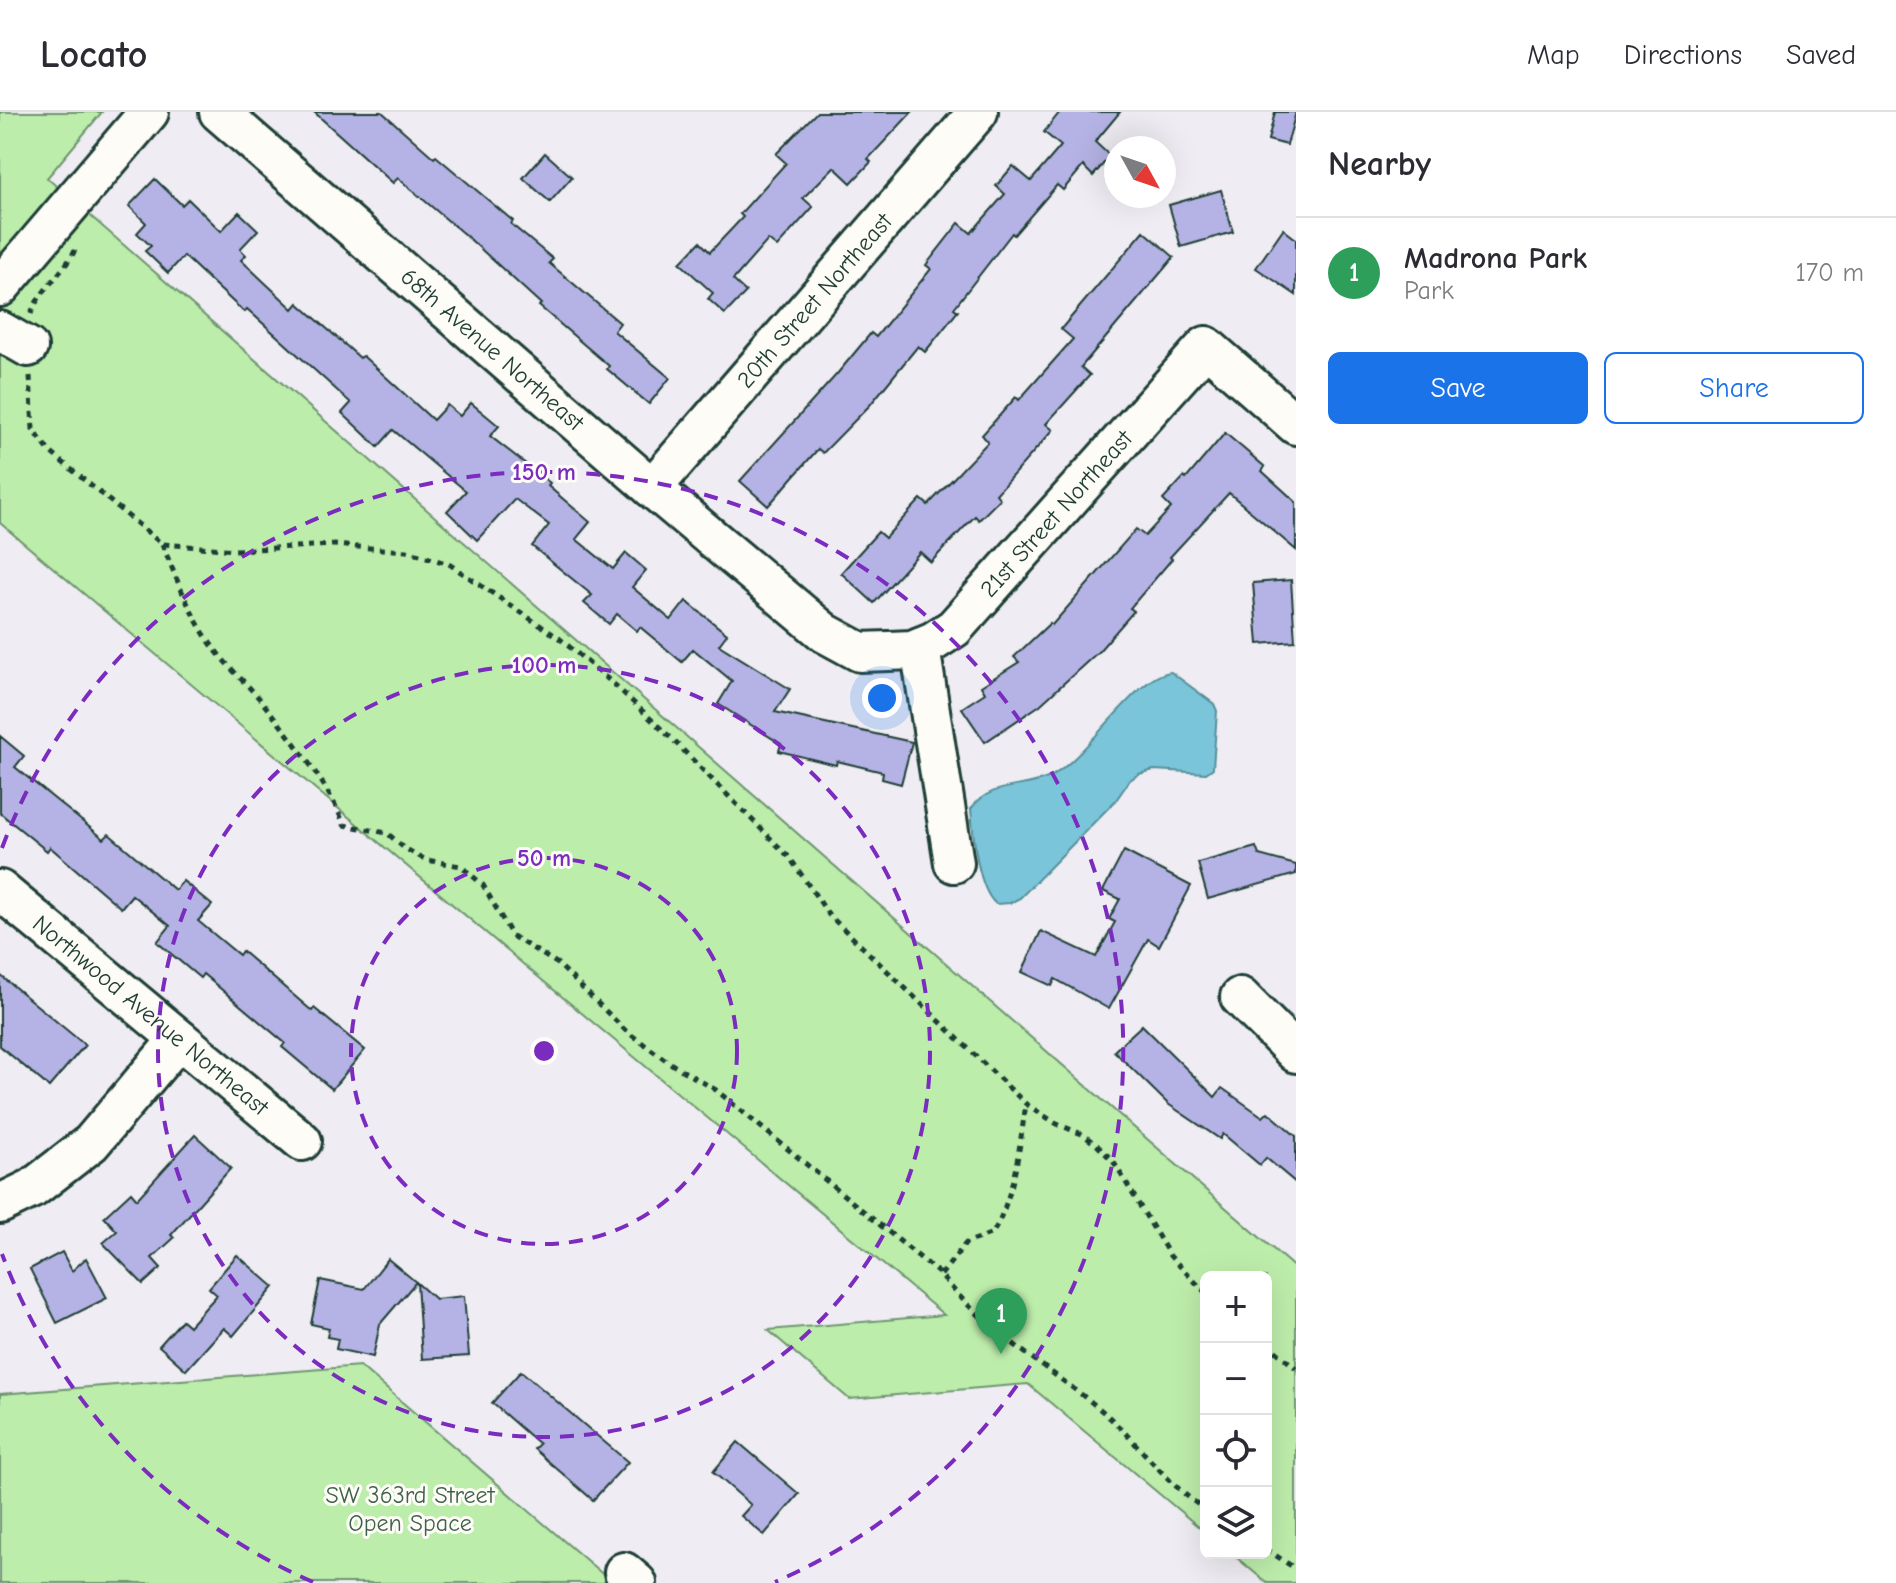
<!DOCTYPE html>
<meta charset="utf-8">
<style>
body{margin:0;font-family:"Comic Neue",sans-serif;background:#f7f7f7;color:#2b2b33}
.controls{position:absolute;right:24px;bottom:24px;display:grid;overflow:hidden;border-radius:12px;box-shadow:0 8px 32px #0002}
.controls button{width:72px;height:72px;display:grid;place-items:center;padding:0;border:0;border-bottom:2px solid #e1e1e2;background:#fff;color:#2b2b33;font:40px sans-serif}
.compass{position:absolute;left:1104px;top:24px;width:72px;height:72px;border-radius:50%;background:#fff;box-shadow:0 8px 32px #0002;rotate:130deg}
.you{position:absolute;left:882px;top:586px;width:28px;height:28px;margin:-20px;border:6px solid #fff;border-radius:50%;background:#1a73e8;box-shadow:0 0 0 12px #1a73e833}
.badge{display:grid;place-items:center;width:52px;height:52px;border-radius:50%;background:#1a73e8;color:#fff;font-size:26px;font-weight:700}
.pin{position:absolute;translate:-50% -66px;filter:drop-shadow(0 2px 4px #0008)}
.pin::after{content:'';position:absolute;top:42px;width:28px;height:24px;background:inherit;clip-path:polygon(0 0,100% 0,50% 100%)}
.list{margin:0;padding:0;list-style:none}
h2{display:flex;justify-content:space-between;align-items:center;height:104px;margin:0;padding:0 32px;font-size:34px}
h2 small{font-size:26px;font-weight:400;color:#7c7c81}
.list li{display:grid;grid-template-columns:52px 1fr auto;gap:24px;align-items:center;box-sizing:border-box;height:112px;padding:0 32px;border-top:2px solid #e1e1e2}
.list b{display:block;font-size:30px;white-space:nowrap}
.list p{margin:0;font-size:26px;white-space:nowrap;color:#7c7c81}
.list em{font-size:26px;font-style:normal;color:#7c7c81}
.actions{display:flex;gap:16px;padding:24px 32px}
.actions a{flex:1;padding:18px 0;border:2px solid #1a73e8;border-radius:12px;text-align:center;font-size:28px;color:#1a73e8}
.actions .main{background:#1a73e8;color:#fff}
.icon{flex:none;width:44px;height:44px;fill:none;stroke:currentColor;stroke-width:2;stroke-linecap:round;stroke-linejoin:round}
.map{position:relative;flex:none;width:1296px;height:1471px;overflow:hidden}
header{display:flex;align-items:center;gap:48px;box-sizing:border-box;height:112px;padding:0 40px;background:#fff;border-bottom:2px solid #e1e1e2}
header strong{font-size:38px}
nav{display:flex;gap:44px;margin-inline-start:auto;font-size:28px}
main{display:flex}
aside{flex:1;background:#fff}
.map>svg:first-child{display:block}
.green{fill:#bdedab;stroke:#6e9570;stroke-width:2}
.water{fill:#7ac5da;stroke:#568f98;stroke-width:2}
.building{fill:#b5b3e5;stroke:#1f3d34;stroke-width:2}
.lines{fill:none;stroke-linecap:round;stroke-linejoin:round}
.minor-casing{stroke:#1f3d34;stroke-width:44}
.path{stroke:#1f3d34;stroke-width:5;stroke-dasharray:6 6;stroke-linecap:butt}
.minor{stroke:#fdfcf7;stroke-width:38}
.ring{fill:none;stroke:#7b2cbf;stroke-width:4;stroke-dasharray:14 10}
.labels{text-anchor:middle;stroke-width:6;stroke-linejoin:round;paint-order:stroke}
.street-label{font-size:24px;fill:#1f3d34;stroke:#fdfcf7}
.park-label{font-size:24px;fill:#3f604c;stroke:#fdfcf7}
.centre{fill:#7b2cbf;stroke:#fdfcf7;stroke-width:4}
.ring-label{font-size:24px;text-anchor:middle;font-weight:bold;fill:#7b2cbf;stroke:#fdfcf7;stroke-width:6;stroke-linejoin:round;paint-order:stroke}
</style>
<header>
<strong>Locato</strong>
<nav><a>Map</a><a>Directions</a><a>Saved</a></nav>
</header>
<main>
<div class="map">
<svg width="1296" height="1471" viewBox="0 0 1296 1471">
<rect width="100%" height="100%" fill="#efedf3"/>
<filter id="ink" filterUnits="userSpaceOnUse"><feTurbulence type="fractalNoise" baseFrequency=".0125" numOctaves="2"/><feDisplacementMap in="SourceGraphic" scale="16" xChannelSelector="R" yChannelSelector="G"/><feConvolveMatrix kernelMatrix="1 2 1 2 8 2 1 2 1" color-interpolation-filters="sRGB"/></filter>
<g filter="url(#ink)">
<g class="green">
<path d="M 0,0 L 102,0 L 47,66 L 1296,1157 L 1296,1471 L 1267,1471 L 1231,1441 L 1266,1441 L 1266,1165 L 1206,1165 L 1206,1421 L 1028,1272 L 849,1287 L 768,1218 L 944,1203 L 536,863 L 0,411 Z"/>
<path d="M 360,1254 L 613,1471 L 0,1471 L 0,1282 Z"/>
</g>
<path class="water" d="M 1171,560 L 1214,592 L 1217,599 L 1213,656 L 1206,661 L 1154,658 L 1139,662 L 1130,668 L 1116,688 L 1020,786 L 1010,791 L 996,792 C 977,776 973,721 971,697 C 991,669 1023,678 1050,665 C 1086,647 1137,562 1171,560 Z"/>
<g class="building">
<path d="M 314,0 L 382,0 L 434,46 L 436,44 L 513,109 L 511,112 L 553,147 L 549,151 L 620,211 L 614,219 L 670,266 L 649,292 L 607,257 L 609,254 L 539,194 L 541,192 L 472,129 L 398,66 L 393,71 Z"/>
<path d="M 817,0 L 912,0 L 868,47 L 871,50 L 851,71 L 834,55 L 803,86 L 813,95 L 777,135 L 768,128 L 733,168 L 746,180 L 725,202 L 708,187 L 713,181 L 680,151 L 700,130 L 710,140 L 743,105 L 740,102 L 786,51 L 776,42 Z"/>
<path d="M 1060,0 L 1120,0 L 1095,30 L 1110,44 L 1093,64 L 1083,54 L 1063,78 L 1057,73 L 1014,123 L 1012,121 L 954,196 L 958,199 L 925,240 L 918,234 L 870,293 L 823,341 L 818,337 L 768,394 L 740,369 L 837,262 L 871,221 L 876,225 L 931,157 L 926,153 L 959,111 L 971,121 L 1005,82 L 996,74 L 1013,54 L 1031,69 L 1061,34 L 1044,20 Z"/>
<path d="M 1275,0 L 1296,0 L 1287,33 L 1268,28 Z"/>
<path d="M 545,41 L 572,65 L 550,90 L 523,66 Z"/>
<path d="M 155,67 L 182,93 L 188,87 L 221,119 L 239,100 L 258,118 L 240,137 L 246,143 L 241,148 L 293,197 L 298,191 L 360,246 L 363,244 L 433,308 L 447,293 L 460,304 L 471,291 L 499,314 L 490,324 L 550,371 L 548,374 L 590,410 L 576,427 L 613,457 L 626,441 L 646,458 L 632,475 L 671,508 L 686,489 L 727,522 L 719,533 L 790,577 L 775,600 L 912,630 L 901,672 L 882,667 L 883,660 L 837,649 L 836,653 L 779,639 L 781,632 L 718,592 L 732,569 L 693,537 L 682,550 L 640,515 L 637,519 L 617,502 L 609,512 L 584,491 L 592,483 L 532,434 L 549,413 L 515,387 L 477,428 L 447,399 L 466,379 L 393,318 L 378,335 L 342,301 L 351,291 L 247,197 L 244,200 L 184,144 L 168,161 L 145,139 L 151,134 L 137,121 L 146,111 L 129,94 Z"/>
<path d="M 1221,78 L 1233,120 L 1181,135 L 1169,93 Z"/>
<path d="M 1283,117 L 1296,127 L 1296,183 L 1256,156 Z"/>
<path d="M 1144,119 L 1174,145 L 1081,255 L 1090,263 L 1046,312 L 1053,318 L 996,382 L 1000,387 L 979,408 L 975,404 L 931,450 L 920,440 L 874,491 L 841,461 L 878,420 L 885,426 L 921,387 L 928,393 L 988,330 L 982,323 L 1016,285 L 1019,288 L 1073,227 L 1061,217 Z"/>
<path d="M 1225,321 L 1265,355 L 1262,359 L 1296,390 L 1296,438 L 1229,381 L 1170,445 L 1172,447 L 1130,496 L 1134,499 L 1099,539 L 1040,593 L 985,630 L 962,596 L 985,581 L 981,574 L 1019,550 L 1014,545 L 1050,511 L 1052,513 L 1136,417 L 1145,424 L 1171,396 L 1163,388 L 1184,365 L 1186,367 Z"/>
<path d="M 1291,468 L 1295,529 L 1258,532 L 1253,471 Z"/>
<path d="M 0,624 L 24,644 L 15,655 L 104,727 L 109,722 L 175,778 L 183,769 L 212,793 L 198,809 L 239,843 L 242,839 L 312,899 L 314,896 L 365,938 L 332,977 L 282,935 L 285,931 L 203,862 L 200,866 L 157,830 L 170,814 L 132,783 L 121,796 L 50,735 L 47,739 L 0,701 Z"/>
<path d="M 1256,735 L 1259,743 L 1296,753 L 1296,762 L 1208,787 L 1198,751 Z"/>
<path d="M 1124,739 L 1191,774 L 1159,834 L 1148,827 L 1109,897 L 1055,867 L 1052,874 L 1022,860 L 1041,819 L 1096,845 L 1115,810 L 1109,807 L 1120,787 L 1103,779 Z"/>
<path d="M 0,863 L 85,933 L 49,975 L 0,934 Z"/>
<path d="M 1142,913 L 1215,985 L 1222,976 L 1263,1005 L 1268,1000 L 1296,1024 L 1296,1071 L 1266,1046 L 1260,1053 L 1223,1022 L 1220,1027 L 1168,992 L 1114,939 Z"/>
<path d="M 195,1023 L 231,1056 L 171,1123 L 174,1126 L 152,1146 L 161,1156 L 143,1172 L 103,1131 L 117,1119 L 104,1105 L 131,1080 L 137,1087 Z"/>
<path d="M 62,1140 L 72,1159 L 86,1146 L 107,1186 L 57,1211 L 30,1157 Z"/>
<path d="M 237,1143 L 274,1175 L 233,1224 L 224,1216 L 186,1258 L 159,1234 L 182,1208 L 189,1214 L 217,1183 L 209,1176 Z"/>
<path d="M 388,1147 L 416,1170 L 380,1212 L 373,1245 L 336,1237 L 338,1227 L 327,1225 L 329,1216 L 311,1212 L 320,1168 L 364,1177 Z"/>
<path d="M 417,1171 L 435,1187 L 464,1184 L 469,1244 L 422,1247 Z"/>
<path d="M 521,1259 L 628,1350 L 593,1388 L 534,1337 L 539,1332 L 492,1291 Z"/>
<path d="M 738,1330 L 799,1382 L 764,1423 L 741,1404 L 751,1393 L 713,1360 Z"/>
</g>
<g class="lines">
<defs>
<g id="minor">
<path id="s1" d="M 219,0 L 652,376 L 825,521 L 860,540 L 889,539 L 912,538 L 934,529 L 954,516 L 1206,234 L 1296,313"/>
<path d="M 0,175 L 149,0"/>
<path d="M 0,219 L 28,235"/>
<path id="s2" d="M 652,376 L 978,0"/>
<path d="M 920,535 L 954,751"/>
<path id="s3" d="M 0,778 L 302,1029"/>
<path d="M 1240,885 L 1296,941"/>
<path d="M 0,1092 L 33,1076 L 91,1031 L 179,927"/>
<path d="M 624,1460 L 637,1471"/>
</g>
</defs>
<use href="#minor" class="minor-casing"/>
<g class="path">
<path d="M 31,202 C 36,183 65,159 75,138"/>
<path d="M 30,264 L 33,317 L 49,339 L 162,432 L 235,438 L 333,433 L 407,439 L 449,452 L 559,526 L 616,574 L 671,626 L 790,746 L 829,803 L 1026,992 L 1057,1012 L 1082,1022 L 1097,1033 L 1113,1049 L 1170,1144 L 1206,1181"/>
<path d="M 162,432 C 177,467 191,506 214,536 C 227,554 244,569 259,586 C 286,620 329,672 344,713 L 387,721 L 404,736 L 426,748 L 461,754 L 483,773 L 512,824 L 558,852 L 626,919 L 673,953 L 716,978 L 941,1163 C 983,1216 1043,1252 1095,1293 C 1135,1325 1163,1370 1206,1398"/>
<path d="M 941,1163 L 966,1131 L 993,1121 C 1015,1081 1019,1037 1026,992"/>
<path d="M 1266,1231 L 1296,1256"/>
<path d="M 1266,1437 L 1296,1457"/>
</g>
<use href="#minor" class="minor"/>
</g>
</g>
<g class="ring">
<circle cx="544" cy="939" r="193"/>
<circle cx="544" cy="939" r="386"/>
<path d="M313 1470A579 579 0 0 1 2 1142M2 736A579 579 0 1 1 775 1470"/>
</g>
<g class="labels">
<g class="street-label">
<text dy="8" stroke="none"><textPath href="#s2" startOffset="248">20th Street Northeast</textPath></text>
<text dy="8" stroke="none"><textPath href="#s1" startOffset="362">68th Avenue Northeast</textPath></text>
<text dy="8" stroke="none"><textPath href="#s1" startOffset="1092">21st Street Northeast</textPath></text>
<text dy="8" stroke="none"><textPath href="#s3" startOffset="196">Northwood Avenue Northeast</textPath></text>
</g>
<g class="park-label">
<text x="410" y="1391">SW 363rd Street<tspan x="410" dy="28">Open Space</tspan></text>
</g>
</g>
<circle cx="544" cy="939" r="12" class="centre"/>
<g class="ring-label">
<text x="544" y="368">150 m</text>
<text x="544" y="561">100 m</text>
<text x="544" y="754">50 m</text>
</g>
</svg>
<div class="controls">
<button>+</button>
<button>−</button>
<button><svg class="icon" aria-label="locate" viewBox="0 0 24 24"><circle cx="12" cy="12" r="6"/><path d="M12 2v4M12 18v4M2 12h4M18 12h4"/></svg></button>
<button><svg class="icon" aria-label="layers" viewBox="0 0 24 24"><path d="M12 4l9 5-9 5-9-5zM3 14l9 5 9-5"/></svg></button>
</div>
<svg class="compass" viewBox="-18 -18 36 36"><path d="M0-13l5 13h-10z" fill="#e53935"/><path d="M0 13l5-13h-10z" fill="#7c7c81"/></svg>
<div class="you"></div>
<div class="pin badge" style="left:1001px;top:1242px;background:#2e9e5b">1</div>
</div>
<aside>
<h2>Nearby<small></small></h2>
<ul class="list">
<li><span class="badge" style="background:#2e9e5b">1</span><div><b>Madrona Park</b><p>Park</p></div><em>170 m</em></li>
</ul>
<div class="actions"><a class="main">Save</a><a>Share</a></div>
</aside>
</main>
